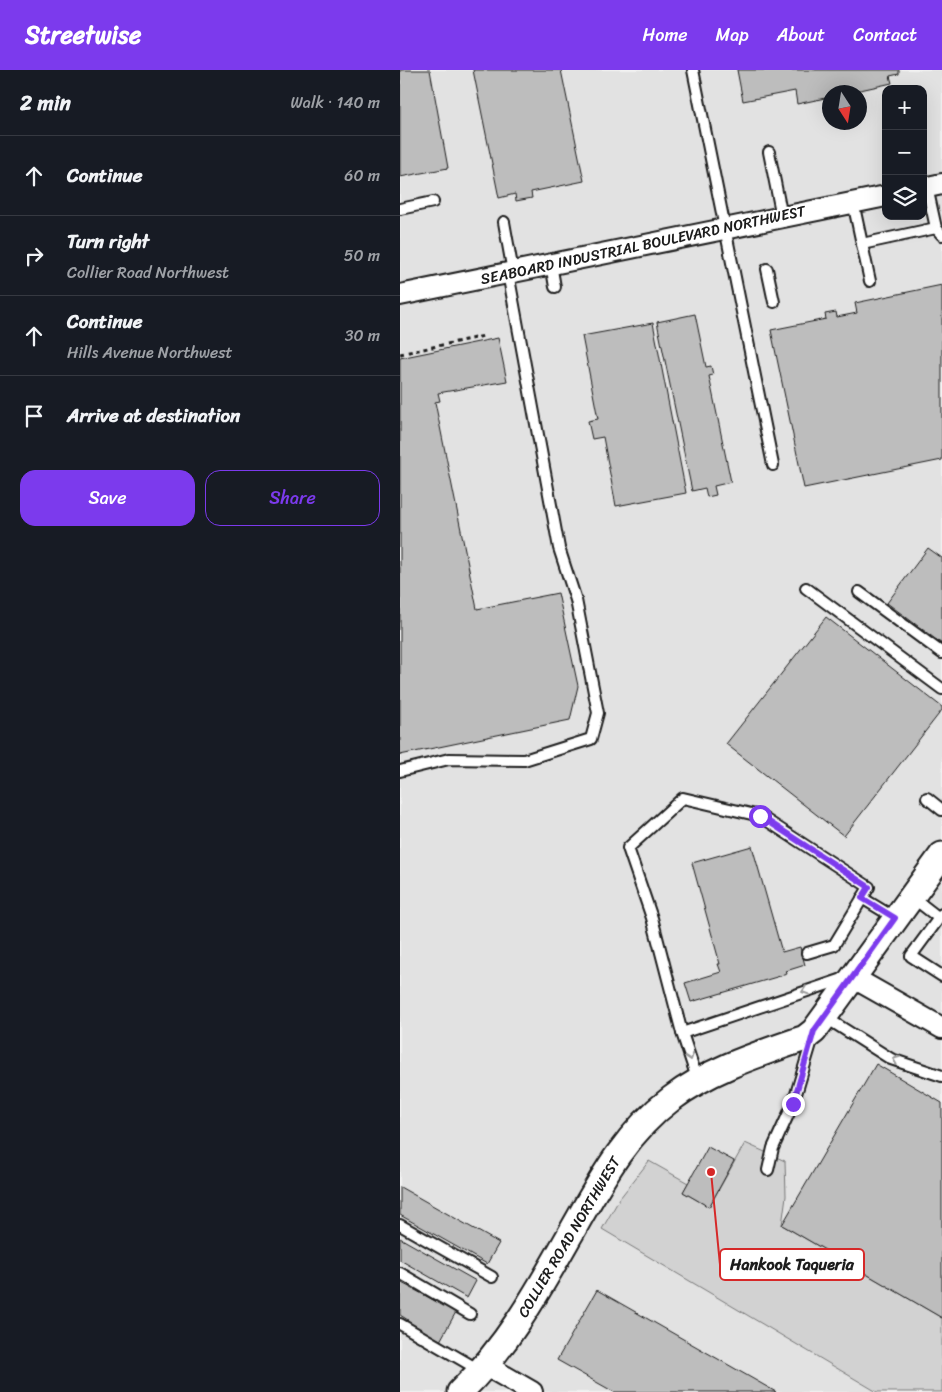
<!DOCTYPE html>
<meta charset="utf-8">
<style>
body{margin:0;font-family:Sriracha,sans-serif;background:#242831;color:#f1f3f6}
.controls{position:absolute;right:15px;top:15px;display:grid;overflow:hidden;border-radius:10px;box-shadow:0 5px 20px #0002}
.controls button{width:45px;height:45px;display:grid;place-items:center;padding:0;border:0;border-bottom:1px solid #363941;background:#171b24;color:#f1f3f6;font:25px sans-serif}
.compass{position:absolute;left:422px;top:15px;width:45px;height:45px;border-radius:50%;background:#171b24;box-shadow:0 5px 20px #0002;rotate:168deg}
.stop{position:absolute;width:15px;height:15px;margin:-11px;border:4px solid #7c3aed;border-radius:50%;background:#fff}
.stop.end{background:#7c3aed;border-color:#fff;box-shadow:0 1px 5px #0008}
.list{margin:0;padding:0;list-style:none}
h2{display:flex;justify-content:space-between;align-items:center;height:65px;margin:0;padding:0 20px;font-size:21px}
h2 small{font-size:16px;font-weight:400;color:#9ea1a6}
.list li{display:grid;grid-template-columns:32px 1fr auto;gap:15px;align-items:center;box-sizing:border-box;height:80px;padding:0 20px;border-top:1px solid #363941}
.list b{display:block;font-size:19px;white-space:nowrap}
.list p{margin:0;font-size:16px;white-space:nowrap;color:#9ea1a6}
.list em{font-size:16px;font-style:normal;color:#9ea1a6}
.actions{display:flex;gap:10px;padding:15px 20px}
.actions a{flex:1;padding:11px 0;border:1px solid #7c3aed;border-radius:15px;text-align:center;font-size:18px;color:#7c3aed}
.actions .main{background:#7c3aed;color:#fff}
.icon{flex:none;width:28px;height:28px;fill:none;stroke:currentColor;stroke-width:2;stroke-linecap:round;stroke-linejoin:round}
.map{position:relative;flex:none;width:542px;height:1322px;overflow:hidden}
header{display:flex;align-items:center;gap:30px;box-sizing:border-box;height:70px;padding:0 25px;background:#7c3aed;color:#fff}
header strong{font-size:24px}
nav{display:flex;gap:28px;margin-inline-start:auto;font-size:18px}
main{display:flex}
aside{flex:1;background:#171b24}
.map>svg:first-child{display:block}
.built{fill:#e2e2e2;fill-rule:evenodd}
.green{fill:#d2d2d2;stroke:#777}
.building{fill:#bdbdbd;stroke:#1c1c1c}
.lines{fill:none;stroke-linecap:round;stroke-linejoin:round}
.service-casing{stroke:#1c1c1c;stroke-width:14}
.minor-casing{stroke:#1c1c1c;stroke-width:24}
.tertiary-casing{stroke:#1c1c1c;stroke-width:29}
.path{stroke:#1c1c1c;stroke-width:3;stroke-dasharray:4 4;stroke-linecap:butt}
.service{stroke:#fff;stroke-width:10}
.minor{stroke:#fff;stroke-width:20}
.tertiary{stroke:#fff;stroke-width:25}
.oneway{stroke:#999}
.route{stroke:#7c3aed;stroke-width:6}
.labels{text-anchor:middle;stroke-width:4;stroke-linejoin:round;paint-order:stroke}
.street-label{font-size:15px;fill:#1c1c1c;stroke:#fff}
.leader{fill:none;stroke:#d62828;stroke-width:2}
.callout-dot{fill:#d62828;stroke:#fff;stroke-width:2}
.callout{fill:#fff;stroke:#d62828;stroke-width:2}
.callout-label{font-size:16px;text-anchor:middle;font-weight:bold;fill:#1c1c1c}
</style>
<header>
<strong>Streetwise</strong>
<nav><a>Home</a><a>Map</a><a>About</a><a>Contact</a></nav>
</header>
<main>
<aside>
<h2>2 min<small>Walk · 140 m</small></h2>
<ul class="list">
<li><svg class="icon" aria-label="ahead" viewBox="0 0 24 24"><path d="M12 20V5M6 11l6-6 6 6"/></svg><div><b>Continue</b></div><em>60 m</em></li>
<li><svg class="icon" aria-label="right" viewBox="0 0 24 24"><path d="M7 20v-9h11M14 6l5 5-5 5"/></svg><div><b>Turn right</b><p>Collier Road Northwest</p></div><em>50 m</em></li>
<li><svg class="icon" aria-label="ahead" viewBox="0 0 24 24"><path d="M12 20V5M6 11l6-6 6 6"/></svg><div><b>Continue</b><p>Hills Avenue Northwest</p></div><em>30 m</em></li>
<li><svg class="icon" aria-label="arrive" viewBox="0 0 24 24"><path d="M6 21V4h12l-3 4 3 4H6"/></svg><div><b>Arrive at destination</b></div></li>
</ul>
<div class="actions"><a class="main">Save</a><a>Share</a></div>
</aside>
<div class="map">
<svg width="542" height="1322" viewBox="0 0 542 1322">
<rect width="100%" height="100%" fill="#f2f2f2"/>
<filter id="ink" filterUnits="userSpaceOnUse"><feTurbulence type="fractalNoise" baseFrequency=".02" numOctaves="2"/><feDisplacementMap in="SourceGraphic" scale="10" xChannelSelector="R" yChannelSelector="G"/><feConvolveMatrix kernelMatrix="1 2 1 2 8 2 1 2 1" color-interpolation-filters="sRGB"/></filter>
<g filter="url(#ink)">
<path class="built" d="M 0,0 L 542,0 L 542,1322 L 0,1322 ZM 486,19 L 523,19 L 523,146 L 486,146 ZM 430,22 L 460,22 L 460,52 L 430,52 Z"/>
<path class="green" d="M 345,1073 L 385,1091 L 386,1126 L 382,1155 L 542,1248 L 542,1322 L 477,1322 L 202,1159 L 220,1128 L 249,1091 L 288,1113 L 283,1122 L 309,1137 Z"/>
<g class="building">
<path d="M 0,0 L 30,0 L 48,98 L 0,107 Z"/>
<path d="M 73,0 L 161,0 L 184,111 L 131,122 L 132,128 L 116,131 L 115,124 L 99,128 Z"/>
<path d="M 337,0 L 499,0 L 499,4 L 490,6 L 492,13 L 451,22 L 430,22 L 430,27 L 397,34 L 395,21 L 343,31 Z"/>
<path d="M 542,215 L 542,390 L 404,418 L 371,260 L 426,249 L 425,244 L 436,242 L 437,247 L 457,243 L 455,233 Z"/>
<path d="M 295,244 L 306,297 L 311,296 L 313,305 L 309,306 L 331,412 L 314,416 L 316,425 L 307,427 L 305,418 L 292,421 L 257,252 Z"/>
<path d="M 253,253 L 286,423 L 216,436 L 203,367 L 192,369 L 188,351 L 198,349 L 182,266 Z"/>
<path d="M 98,268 L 107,311 L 38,323 L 40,331 L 35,332 L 77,539 L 158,523 L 178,616 L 170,650 L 0,685 L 0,288 Z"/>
<path d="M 528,478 L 542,488 L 542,574 L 487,533 Z"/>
<path d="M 426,547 L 542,637 L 542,640 L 444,766 L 326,674 Z"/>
<path d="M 352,776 L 382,882 L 400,877 L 405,895 L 386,901 L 387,904 L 291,932 L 285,913 L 321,902 L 318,894 L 320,894 L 292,793 Z"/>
<path d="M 476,994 L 542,1033 L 542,1248 L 382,1155 Z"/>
<path d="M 308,1077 L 334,1091 L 309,1137 L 283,1122 Z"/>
<path d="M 0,1117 L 99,1173 L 87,1194 L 0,1145 Z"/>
<path d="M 0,1168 L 76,1211 L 67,1228 L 0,1190 Z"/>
<path d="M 0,1212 L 56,1242 L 40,1271 L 6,1252 L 8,1250 L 0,1245 Z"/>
<path d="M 197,1220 L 376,1322 L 214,1322 L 157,1290 Z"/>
</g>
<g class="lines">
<defs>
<g id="service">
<path d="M 293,0 L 373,395"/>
<path d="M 369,82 L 382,147"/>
<path d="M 527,117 L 536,158 L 542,165"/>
<path d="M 453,132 L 462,174"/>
<path d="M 0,139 L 33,132"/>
<path d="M 104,152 L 113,202"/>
<path d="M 151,194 L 155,217"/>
<path d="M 367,199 L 374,232"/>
<path d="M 470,211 L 462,174 L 536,158"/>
<path d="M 406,518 L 542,619"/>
<path d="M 459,522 L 542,583"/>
<path d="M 0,701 L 49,689 L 124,690 L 191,669 L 198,643 L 176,530 L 159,478 L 108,203"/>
<path d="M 527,728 L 542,740"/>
<path d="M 512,827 L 539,848"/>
<path d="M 462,828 L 495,848"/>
<path d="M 542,844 L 511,886 L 542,906"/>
<path d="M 425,947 L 491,989 L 542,1006"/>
<path d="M 282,963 L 446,908"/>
<path d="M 298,1011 L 282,963 L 252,848 L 228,778 L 283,728 L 360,746 L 469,817 L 434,875 L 407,883"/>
<path d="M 368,1100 L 373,1078 L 393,1034 L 413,967"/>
<path d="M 0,1155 L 92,1207"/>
<path d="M 0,1203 L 70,1244"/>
<path d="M 0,1254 L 81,1301"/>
</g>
<g id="minor">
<path d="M 523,118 L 542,114"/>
<path d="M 0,225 L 486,126"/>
<path d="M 452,907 L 542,958"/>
<path d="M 87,1296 L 132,1322"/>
</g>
<path id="tertiary" d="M 60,1322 C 110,1274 142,1214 176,1154 C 202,1108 227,1062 271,1029 C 310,999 359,984 405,968 L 414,961 L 542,785"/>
</defs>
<use href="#service" class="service-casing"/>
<use href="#minor" class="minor-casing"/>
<use href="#tertiary" class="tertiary-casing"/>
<path class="path" d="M 0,284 L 84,266"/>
<use href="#service" class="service"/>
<use href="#minor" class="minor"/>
<use href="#tertiary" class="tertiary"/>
</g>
<defs><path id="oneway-chevron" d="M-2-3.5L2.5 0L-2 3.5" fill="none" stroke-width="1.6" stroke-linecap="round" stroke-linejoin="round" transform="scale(1.25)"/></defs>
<g class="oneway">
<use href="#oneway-chevron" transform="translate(405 921) rotate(161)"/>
<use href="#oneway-chevron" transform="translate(290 987) rotate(72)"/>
<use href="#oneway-chevron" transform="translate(496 990) rotate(-158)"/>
</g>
</g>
<g class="lines" filter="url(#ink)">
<path class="route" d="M 360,746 L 469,817 L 462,828 L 495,848 L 414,961 L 393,1034"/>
</g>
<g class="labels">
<g class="street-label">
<text transform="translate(243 175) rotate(-12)" y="5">SEABOARD INDUSTRIAL BOULEVARD NORTHWEST</text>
<text transform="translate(169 1167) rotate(-59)" y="5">COLLIER ROAD NORTHWEST</text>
</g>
</g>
<path class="leader" d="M311 1102L320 1195"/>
<circle class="callout-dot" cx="311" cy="1102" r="5"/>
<rect class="callout" x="320" y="1179" width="144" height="31" rx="5"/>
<g class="callout-label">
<text x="392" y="1200">Hankook Taqueria</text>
</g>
</svg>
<div class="controls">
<button>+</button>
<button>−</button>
<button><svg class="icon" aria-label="layers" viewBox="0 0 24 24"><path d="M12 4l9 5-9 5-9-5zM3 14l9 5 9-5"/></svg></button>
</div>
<svg class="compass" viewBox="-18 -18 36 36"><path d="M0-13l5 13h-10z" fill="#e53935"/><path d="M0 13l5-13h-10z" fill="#9ea1a6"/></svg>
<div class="stop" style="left:360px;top:746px"></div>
<div class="stop end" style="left:393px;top:1034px"></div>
</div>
</main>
